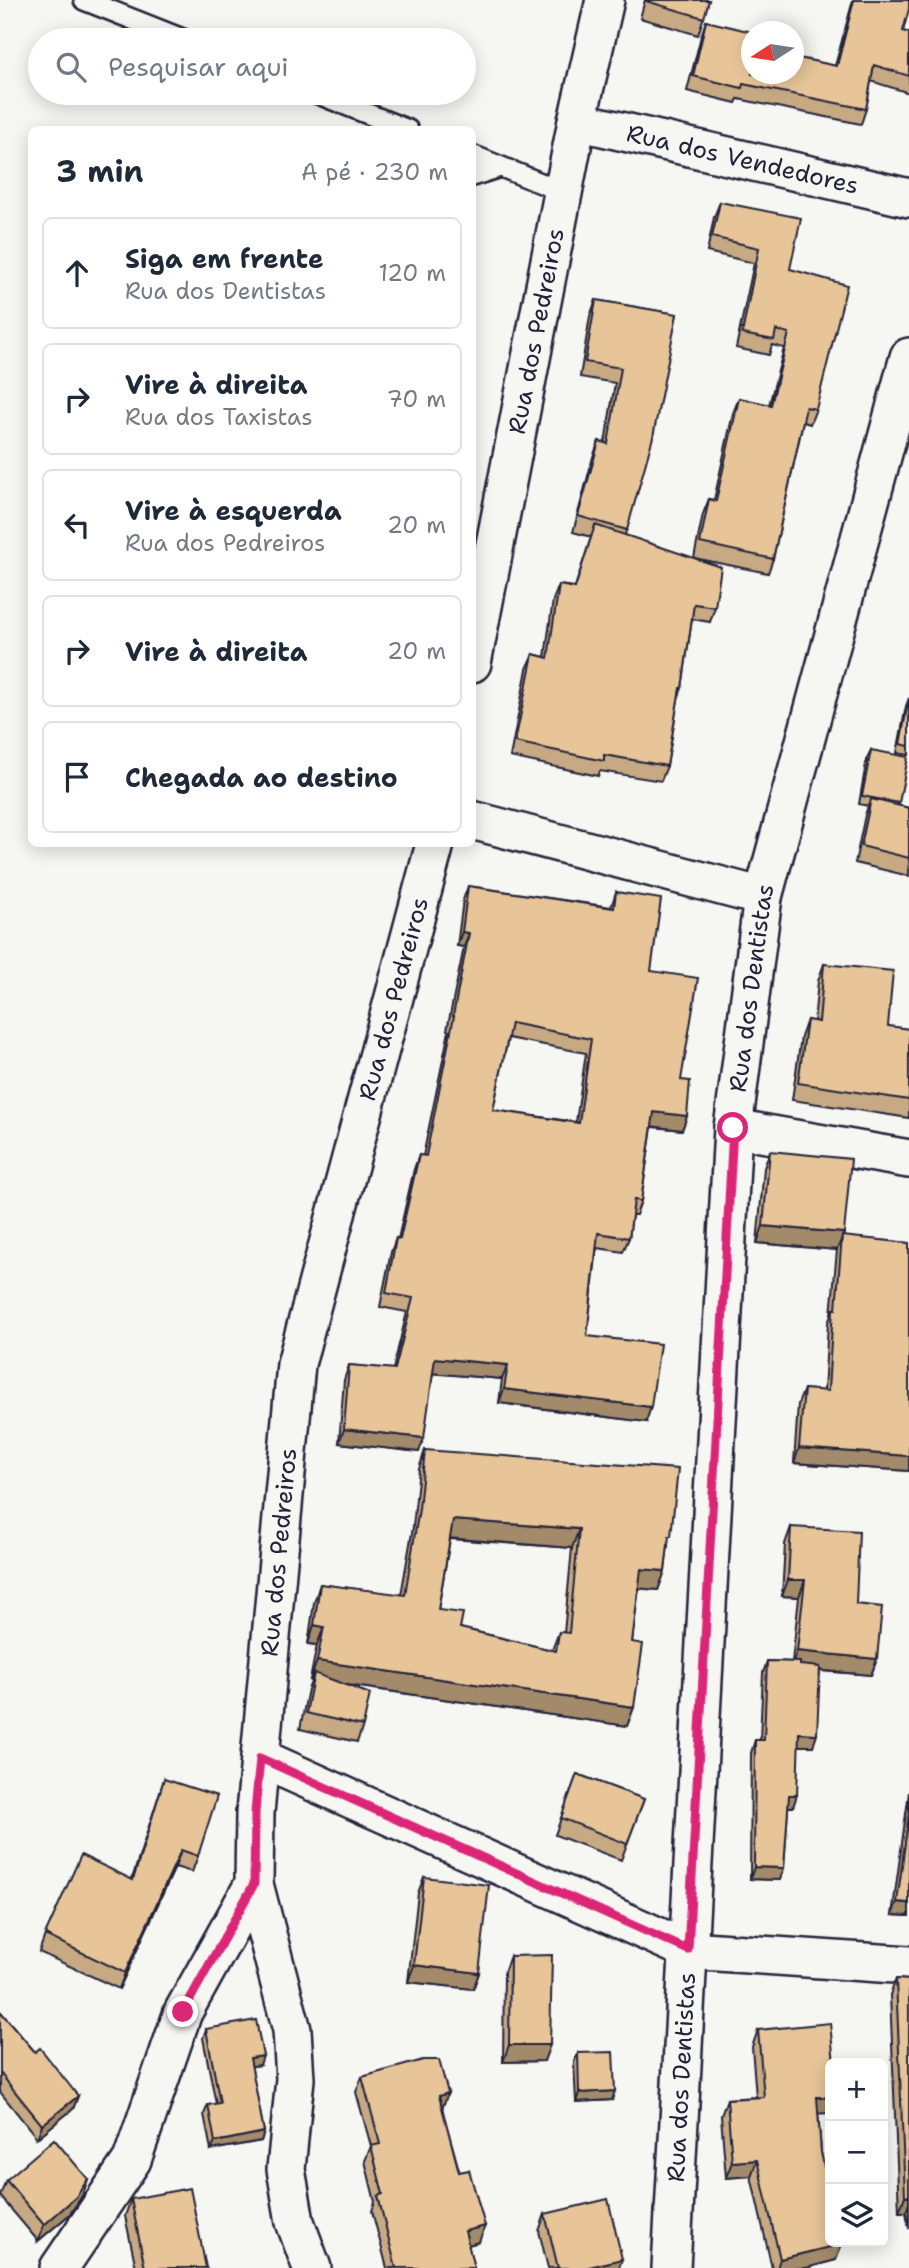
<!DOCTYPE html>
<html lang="pt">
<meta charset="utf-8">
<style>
body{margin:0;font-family:"Shantell Sans",sans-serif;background:#f6f6f7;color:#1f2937}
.controls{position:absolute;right:21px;bottom:21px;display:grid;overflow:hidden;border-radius:10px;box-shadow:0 4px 18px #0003}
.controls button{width:63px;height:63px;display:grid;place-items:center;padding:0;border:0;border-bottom:2px solid #e0e1e3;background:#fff;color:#1f2937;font:35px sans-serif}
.compass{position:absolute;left:741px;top:21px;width:63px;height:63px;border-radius:50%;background:#fff;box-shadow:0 4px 18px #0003;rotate:258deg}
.stop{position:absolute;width:21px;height:21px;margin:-16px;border:5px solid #db2777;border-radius:50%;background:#fff}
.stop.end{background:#db2777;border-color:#fff;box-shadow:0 2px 7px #0008}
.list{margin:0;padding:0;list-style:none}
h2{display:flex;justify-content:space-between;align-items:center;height:91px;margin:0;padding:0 28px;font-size:30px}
h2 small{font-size:23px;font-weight:400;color:#747a83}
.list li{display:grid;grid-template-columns:46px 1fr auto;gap:21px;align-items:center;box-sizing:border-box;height:112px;margin:0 14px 14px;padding:0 14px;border:2px solid #e0e1e3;border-radius:10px}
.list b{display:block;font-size:26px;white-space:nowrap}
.list p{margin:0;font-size:23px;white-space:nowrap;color:#747a83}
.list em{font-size:23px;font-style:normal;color:#747a83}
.icon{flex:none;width:38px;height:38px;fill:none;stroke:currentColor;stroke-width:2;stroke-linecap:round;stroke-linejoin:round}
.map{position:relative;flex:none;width:909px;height:2268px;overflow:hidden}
.search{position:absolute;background:#fff;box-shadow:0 4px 18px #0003;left:28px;top:28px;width:448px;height:77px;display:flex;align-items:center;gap:18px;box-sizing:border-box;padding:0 24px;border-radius:38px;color:#747a83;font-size:26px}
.panel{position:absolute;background:#fff;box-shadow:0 4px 18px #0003;left:28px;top:126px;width:448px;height:721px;border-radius:10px}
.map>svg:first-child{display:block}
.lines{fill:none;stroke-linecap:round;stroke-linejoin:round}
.lane-casing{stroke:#22223b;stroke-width:24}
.street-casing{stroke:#22223b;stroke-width:42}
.lane{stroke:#f6f6f2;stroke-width:19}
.street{stroke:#f6f6f2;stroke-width:37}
.wall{fill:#c7a984;stroke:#22223b;stroke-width:2;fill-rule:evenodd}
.shaded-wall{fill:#a28a6b;stroke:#22223b;stroke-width:2}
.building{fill:#e7c599;stroke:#22223b;stroke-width:2;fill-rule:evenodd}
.route{stroke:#db2777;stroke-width:9}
.labels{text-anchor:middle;stroke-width:5;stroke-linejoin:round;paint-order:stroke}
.street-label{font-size:24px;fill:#22223b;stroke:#f6f6f2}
</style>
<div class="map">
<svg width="909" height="2268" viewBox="0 0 909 2268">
<rect width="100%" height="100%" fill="#f6f6f2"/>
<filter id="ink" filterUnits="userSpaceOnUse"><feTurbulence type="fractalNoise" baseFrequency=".0143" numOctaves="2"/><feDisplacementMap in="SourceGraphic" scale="14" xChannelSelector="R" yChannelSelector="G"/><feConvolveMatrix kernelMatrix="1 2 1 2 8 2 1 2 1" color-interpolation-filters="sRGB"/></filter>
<g filter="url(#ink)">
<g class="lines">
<defs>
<g id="lane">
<path d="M 84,0 L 185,40"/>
<path d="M 316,93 L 408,130"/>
<path d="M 472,155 L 563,192"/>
<path d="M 472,176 L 500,167"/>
</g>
<g id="street">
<path id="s1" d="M 577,121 L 909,198"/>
<path id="s2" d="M 472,663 L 577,121 L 605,0"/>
<path d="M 472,820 L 763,897"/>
<path d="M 733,1128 L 909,1159"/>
<path d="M 260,1758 L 688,1950 L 909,1965"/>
<path d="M 59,2268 L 132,2160 L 183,2012 L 254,1884"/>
<path id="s3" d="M 312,2268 L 295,2222 L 286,2169 L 295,2079 L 292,2030 L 254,1884 L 255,1813 L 260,1758 L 296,1364 L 435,844"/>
<path id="s4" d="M 671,2268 L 733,1128 L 763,897 L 909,357"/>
</g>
</defs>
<use href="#lane" class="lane-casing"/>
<use href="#street" class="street-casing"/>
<use href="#lane" class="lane"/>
<use href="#street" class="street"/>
</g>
<g class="wall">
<path d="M 645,0 L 709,0 L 698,35 L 640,18 Z"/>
<path d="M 853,0 L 909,0 L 903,31 L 909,33 L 909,93 L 871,81 L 866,109 L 861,124 L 738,99 L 736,103 L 687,91 L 701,36 L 706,21 L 751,48 L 835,66 Z"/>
<path d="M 720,202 L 790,269 L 816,409 L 810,424 L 803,422 L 773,559 L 768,573 L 694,558 L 703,514 L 709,499 L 714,500 L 733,413 L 739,398 L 769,405 L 784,348 L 772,345 L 769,355 L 736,348 L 754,263 L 707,252 L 714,217 Z"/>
<path d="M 596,300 L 677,314 L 625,535 L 715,607 L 710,622 L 692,619 L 682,688 L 678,699 L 667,766 L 661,781 L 600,771 L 598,776 L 510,757 L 527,669 L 533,654 L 545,657 L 553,600 L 559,585 L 575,587 L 591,537 L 573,532 L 593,457 L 599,441 L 605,443 L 615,383 L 580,377 L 590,316 Z"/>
<path d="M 909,698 L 909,755 L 897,753 L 906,706 Z"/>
<path d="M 871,750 L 899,803 L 898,805 L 909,808 L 909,876 L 855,863 L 865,815 L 868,806 L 859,804 L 867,758 Z"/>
<path d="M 468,886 L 611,907 L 616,892 L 651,971 L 681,1080 L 687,1116 L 682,1130 L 652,1127 L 641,1201 L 636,1215 L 632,1215 L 629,1238 L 623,1252 L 597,1248 L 587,1336 L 646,1422 L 499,1403 L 502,1379 L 433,1373 L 419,1452 L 339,1443 L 344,1380 L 349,1365 L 393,1369 L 407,1312 L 380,1307 L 391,1252 L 396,1238 L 398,1239 L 414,1169 L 419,1155 L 423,1156 L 449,1031 L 447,1030 L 464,947 L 457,946 L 463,900 ZM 508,1038 L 586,1053 L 576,1122 L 493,1110 Z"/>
<path d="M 824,964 L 888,1026 L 909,1029 L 909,1118 L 792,1100 L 801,1037 L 807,1020 L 814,1022 L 818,981 Z"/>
<path d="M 770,1151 L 844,1233 L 843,1237 L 909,1243 L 909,1471 L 794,1463 L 798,1404 L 804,1389 L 824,1391 L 828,1323 L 831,1315 L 837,1250 L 757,1243 L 764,1168 Z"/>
<path d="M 425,1450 L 668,1545 L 665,1571 L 658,1590 L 639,1588 L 632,1642 L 634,1707 L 627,1726 L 346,1685 L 363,1726 L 357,1742 L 300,1729 L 308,1689 L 312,1680 L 310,1680 L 317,1645 L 308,1644 L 314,1603 L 320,1584 L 401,1595 L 413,1527 L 419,1469 ZM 450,1539 L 572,1548 L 564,1633 L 559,1632 L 552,1650 L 460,1628 L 438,1610 Z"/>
<path d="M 791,1527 L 856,1604 L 877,1659 L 871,1675 L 820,1671 L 813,1746 L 798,1746 L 793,1807 L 788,1807 L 784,1868 L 780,1880 L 750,1879 L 751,1753 L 755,1740 L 760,1740 L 763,1673 L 767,1661 L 792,1662 L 799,1597 L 782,1596 L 785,1544 Z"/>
<path d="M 577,1774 L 644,1799 L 621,1860 L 555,1835 Z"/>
<path d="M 164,1779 L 198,1856 L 192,1872 L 175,1867 L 119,1989 L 39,1952 L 45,1935 L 132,1879 Z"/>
<path d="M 909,1792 L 909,1916 L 892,1915 Z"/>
<path d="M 424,1877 L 479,1973 L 473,1989 L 408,1982 L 418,1893 Z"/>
<path d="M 510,1956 L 544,2061 L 503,2062 L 504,1972 Z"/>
<path d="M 896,1979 L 909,1980 L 909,2229 L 906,2212 L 899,2212 L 890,1995 Z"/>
<path d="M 0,2011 L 35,2052 L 78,2096 L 73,2109 L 37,2138 L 0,2092 Z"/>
<path d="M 206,2029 L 260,2065 L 251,2066 L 264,2132 L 261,2141 L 211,2150 L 204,2114 L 208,2105 L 216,2104 L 203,2038 Z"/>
<path d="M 758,2030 L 830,2063 L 830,2113 L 818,2113 L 821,2152 L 836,2260 L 806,2268 L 772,2268 L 751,2176 L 726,2178 L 721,2116 L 727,2099 L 756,2097 L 752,2047 Z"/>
<path d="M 578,2053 L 612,2100 L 576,2102 L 574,2062 Z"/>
<path d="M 362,2077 L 442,2109 L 479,2242 L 468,2245 L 474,2268 L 387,2268 L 372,2211 L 375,2202 L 365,2161 L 371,2146 L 356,2092 Z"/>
<path d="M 88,2179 L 82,2196 L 70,2214 L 38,2241 L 0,2196 L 6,2180 Z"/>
<path d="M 131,2199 L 206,2268 L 136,2268 L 125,2216 Z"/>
<path d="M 545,2214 L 619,2268 L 548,2268 L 539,2231 Z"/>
</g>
<g class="shaded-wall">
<path d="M 462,932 L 469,933 L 464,947 L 457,946 Z"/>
<path d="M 654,1112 L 687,1116 L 682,1130 L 649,1126 Z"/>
<path d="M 763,1226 L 844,1233 L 837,1250 L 757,1243 Z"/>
<path d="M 435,1358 L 508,1365 L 502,1379 L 429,1373 Z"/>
<path d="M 504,1389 L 651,1407 L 646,1422 L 499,1403 Z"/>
<path d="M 344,1429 L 424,1438 L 419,1452 L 339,1443 Z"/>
<path d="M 799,1448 L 909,1456 L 909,1471 L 794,1463 Z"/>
<path d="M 453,1520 L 579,1529 L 572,1548 L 446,1538 Z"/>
<path d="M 641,1569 L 665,1571 L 658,1590 L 634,1588 Z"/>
<path d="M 788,1580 L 805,1580 L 799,1597 L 782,1596 Z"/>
<path d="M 314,1625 L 324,1627 L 317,1645 L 308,1644 Z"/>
<path d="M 797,1651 L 877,1659 L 871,1675 L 791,1668 Z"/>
<path d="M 317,1661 L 634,1707 L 627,1726 L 313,1680 L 314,1673 L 312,1680 L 310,1680 Z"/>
<path d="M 799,1733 L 817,1734 L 813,1746 L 794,1746 Z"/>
<path d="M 789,1795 L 797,1795 L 793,1807 L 784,1807 Z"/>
<path d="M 181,1850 L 175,1867 L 119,1989 L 125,1973 Z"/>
<path d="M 754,1867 L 784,1868 L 780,1880 L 750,1879 Z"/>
<path d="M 897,1902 L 909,1903 L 909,1916 L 892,1915 Z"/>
<path d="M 414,1965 L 479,1973 L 473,1989 L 408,1982 Z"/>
<path d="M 509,2045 L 550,2045 L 544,2061 L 503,2062 Z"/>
<path d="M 263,2056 L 260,2065 L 247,2067 L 250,2058 Z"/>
<path d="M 615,2091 L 612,2100 L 576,2102 L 579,2093 Z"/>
<path d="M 448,2093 L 442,2109 L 439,2096 Z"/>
<path d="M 78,2096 L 73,2109 L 37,2138 L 42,2125 Z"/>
<path d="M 817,2097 L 830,2097 L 830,2113 L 811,2114 Z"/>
<path d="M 264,2132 L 261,2141 L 211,2150 L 215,2142 Z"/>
<path d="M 757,2160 L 751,2176 L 726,2178 L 732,2162 Z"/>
<path d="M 88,2179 L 82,2196 L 70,2214 L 38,2241 L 44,2225 Z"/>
<path d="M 905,2196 L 909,2196 L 909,2203 L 906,2212 L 899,2212 Z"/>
<path d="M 485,2226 L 479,2242 L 460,2247 L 465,2231 Z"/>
<path d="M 842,2244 L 836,2260 L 806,2268 L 777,2268 L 780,2259 Z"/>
<path d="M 622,2259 L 619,2268 L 585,2268 Z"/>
</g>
<g class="building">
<path d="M 646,0 L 709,0 L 704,18 L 646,1 Z"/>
<path d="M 854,0 L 909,0 L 909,9 L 903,31 L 909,33 L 909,76 L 874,65 L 866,109 L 743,84 L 742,88 L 693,76 L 706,21 L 752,32 L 752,74 L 794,74 L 794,57 L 837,66 Z"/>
<path d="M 720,202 L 801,218 L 790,269 L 847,285 L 816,409 L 806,407 L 773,559 L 700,543 L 709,499 L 716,501 L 739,398 L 771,405 L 789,333 L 776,330 L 774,340 L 742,334 L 759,248 L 712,237 Z"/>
<path d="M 596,300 L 677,314 L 653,437 L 627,530 L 578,516 L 599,441 L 608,444 L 621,368 L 585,362 Z"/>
<path d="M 595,525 L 721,567 L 715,607 L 694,604 L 682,688 L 680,688 L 667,766 L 604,755 L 604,761 L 515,742 L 533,654 L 548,658 L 559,585 L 575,588 Z"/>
<path d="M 909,698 L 909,746 L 900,744 Z"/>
<path d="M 871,750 L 908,757 L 899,803 L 862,796 Z"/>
<path d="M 871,799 L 909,808 L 909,858 L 861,846 Z"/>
<path d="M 468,886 L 614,908 L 616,892 L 661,899 L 651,971 L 698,978 L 681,1080 L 690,1081 L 687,1116 L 654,1112 L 641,1201 L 634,1200 L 629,1238 L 598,1233 L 587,1336 L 660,1344 L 651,1407 L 504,1389 L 508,1365 L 435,1358 L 424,1438 L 344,1429 L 349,1365 L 395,1369 L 413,1298 L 386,1293 L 396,1238 L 400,1239 L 419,1155 L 426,1156 L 454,1016 L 453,1016 L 469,933 L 462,932 ZM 511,1023 L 591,1039 L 579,1123 L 493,1110 Z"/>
<path d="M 824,964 L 893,971 L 888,1026 L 909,1029 L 909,1100 L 798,1083 L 807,1020 L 819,1022 Z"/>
<path d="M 770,1151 L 851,1159 L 844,1233 L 763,1226 Z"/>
<path d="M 842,1236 L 909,1243 L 909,1456 L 799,1448 L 804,1389 L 828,1391 L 833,1309 L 836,1309 Z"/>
<path d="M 425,1450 L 678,1469 L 671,1536 L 669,1536 L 665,1571 L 641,1569 L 632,1642 L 643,1644 L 634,1707 L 317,1661 L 324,1627 L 314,1625 L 320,1584 L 405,1595 L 419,1509 ZM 453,1520 L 579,1529 L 569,1633 L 559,1632 L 556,1651 L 460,1628 L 463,1613 L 438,1610 Z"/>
<path d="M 791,1527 L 859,1531 L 856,1604 L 882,1607 L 877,1659 L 797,1651 L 805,1580 L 788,1580 Z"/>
<path d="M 767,1661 L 800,1662 L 800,1665 L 820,1667 L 817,1734 L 799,1733 L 797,1795 L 789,1795 L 784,1868 L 754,1867 L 755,1740 L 764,1740 Z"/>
<path d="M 314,1673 L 370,1694 L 363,1726 L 306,1713 Z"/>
<path d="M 577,1774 L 644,1799 L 627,1844 L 561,1818 Z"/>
<path d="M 164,1779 L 217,1796 L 198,1856 L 181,1850 L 125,1973 L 45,1935 L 81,1855 L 133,1880 Z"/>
<path d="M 909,1814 L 909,1903 L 897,1902 Z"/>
<path d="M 424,1877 L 489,1885 L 479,1973 L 414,1965 Z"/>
<path d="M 552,1955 L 550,2045 L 509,2045 L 510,1956 Z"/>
<path d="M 896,1979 L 909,1980 L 909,2196 L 905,2196 Z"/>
<path d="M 0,2011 L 35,2052 L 40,2048 L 78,2096 L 42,2125 L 0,2073 Z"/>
<path d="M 256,2020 L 263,2056 L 250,2058 L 264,2132 L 215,2142 L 208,2105 L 220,2103 L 206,2029 Z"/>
<path d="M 830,2023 L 834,2063 L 830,2063 L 830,2097 L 817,2097 L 821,2152 L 830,2193 L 830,2242 L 842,2242 L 842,2244 L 780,2259 L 757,2160 L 732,2162 L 727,2099 L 764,2097 L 758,2030 Z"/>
<path d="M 613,2052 L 615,2091 L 579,2093 L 578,2053 Z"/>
<path d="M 423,2060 L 439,2060 L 448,2093 L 439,2096 L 459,2172 L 469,2170 L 485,2226 L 465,2231 L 474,2268 L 396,2268 L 378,2196 L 383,2194 L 371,2146 L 380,2144 L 362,2077 Z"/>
<path d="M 54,2139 L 88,2179 L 76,2197 L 44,2225 L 6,2180 Z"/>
<path d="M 190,2188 L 206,2268 L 145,2268 L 131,2199 Z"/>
<path d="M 608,2199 L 622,2259 L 585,2268 L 558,2268 L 545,2214 Z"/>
</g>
</g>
<g class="lines" filter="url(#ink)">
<path class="route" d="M 183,2012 L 254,1884 L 255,1813 L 260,1758 L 688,1950 L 733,1128"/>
</g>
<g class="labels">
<g class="street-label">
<text dy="8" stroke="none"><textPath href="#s1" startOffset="170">Rua dos Vendedores</textPath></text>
<text dy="8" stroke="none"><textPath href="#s2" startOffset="338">Rua dos Pedreiros</textPath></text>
<text dy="8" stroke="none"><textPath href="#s4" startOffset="1283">Rua dos Dentistas</textPath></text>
<text dy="8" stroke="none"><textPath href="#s3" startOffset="1293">Rua dos Pedreiros</textPath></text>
<text dy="8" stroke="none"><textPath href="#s3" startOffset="726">Rua dos Pedreiros</textPath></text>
<text dy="8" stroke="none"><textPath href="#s4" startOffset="191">Rua dos Dentistas</textPath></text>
</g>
</g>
</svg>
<div class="controls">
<button>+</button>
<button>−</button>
<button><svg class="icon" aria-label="layers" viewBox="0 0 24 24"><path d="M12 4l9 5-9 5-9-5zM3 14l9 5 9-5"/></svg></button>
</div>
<svg class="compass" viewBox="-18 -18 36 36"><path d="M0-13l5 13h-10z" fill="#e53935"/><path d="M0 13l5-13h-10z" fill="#747a83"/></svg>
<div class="stop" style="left:733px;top:1128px"></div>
<div class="stop end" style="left:183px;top:2012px"></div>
<div class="search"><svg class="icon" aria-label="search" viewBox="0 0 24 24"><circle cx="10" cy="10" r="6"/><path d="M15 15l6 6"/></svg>Pesquisar aqui</div>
<section class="panel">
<h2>3 min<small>A pé · 230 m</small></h2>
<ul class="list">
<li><svg class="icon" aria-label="ahead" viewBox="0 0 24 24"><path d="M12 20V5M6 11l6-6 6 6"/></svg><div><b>Siga em frente</b><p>Rua dos Dentistas</p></div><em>120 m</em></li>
<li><svg class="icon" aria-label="right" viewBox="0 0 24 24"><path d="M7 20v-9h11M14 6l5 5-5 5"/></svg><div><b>Vire à direita</b><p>Rua dos Taxistas</p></div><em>70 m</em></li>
<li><svg class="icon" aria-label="left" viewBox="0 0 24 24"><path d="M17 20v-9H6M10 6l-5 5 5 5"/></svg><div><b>Vire à esquerda</b><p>Rua dos Pedreiros</p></div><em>20 m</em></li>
<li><svg class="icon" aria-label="right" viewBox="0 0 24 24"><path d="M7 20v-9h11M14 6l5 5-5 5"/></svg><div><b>Vire à direita</b></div><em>20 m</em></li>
<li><svg class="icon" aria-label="arrive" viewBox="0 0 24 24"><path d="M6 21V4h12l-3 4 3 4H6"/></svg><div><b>Chegada ao destino</b></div></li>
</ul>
</section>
</div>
